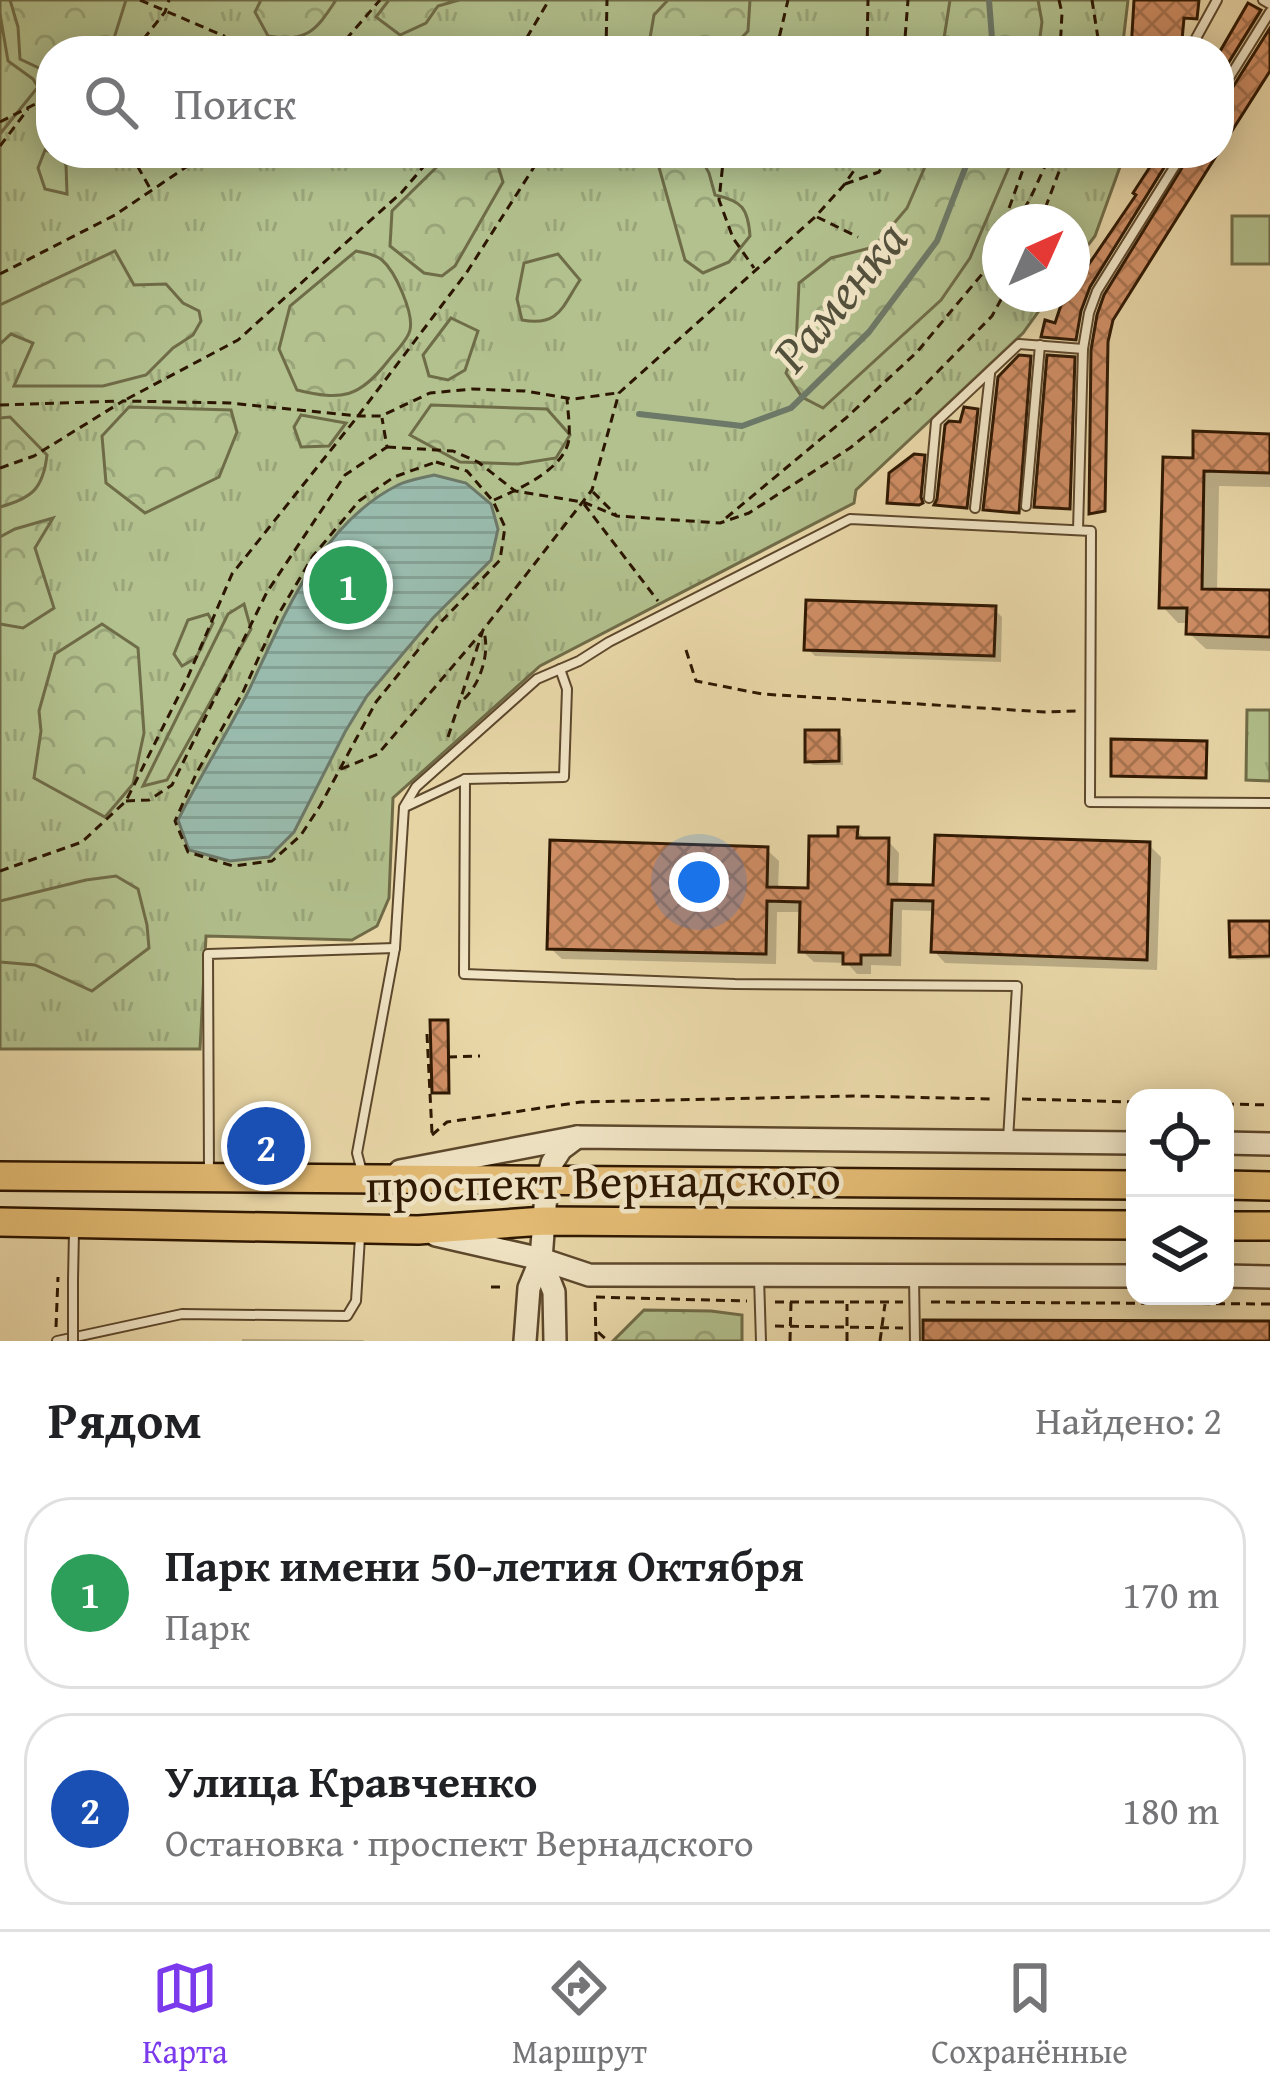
<!DOCTYPE html>
<html lang="ru">
<meta charset="utf-8">
<style>
body{margin:0;font-family:"Gentium Book Plus",serif;background:#f2f2f2;color:#202124}
.controls{position:absolute;right:36px;bottom:36px;display:grid;overflow:hidden;border-radius:24px;box-shadow:0 6px 30px #0003}
.controls button{width:108px;height:108px;display:grid;place-items:center;padding:0;border:0;border-bottom:3px solid #e0e0e0;background:#fff;color:#202124;font:60px sans-serif}
.compass{position:absolute;left:982px;top:204px;width:108px;height:108px;border-radius:50%;background:#fff;box-shadow:0 6px 30px #0003;rotate:45deg}
.you{position:absolute;left:699px;top:882px;width:42px;height:42px;margin:-30px;border:9px solid #fff;border-radius:50%;background:#1a73e8;box-shadow:0 0 0 18px #1a73e833}
.badge{display:grid;place-items:center;width:78px;height:78px;border-radius:50%;background:#7c3aed;color:#fff;font-size:39px;font-weight:700}
.pin{position:absolute;translate:-50% -50%;border:6px solid #fff;box-shadow:0 3px 12px #0006}
.list{margin:0;padding:0;list-style:none}
h2{display:flex;justify-content:space-between;align-items:center;height:156px;margin:0;padding:0 48px;font-size:51px}
h2 small{font-size:39px;font-weight:400;color:#757577}
.list li{display:grid;grid-template-columns:78px 1fr auto;gap:36px;align-items:center;box-sizing:border-box;height:192px;margin:0 24px 24px;padding:0 24px;border:3px solid #e0e0e0;border-radius:48px}
.list b{display:block;font-size:45px;white-space:nowrap}
.list p{margin:0;font-size:39px;white-space:nowrap;color:#757577}
.list em{font-size:39px;font-style:normal;color:#757577}
.icon{flex:none;width:66px;height:66px;fill:none;stroke:currentColor;stroke-width:2;stroke-linecap:round;stroke-linejoin:round}
.map{position:relative;flex:none;width:1270px;height:1341px;overflow:hidden}
.search{position:absolute;background:#fff;box-shadow:0 6px 30px #0003;left:36px;right:36px;top:36px;height:132px;display:flex;align-items:center;gap:30px;box-sizing:border-box;padding:0 42px;border-radius:48px;color:#757577;font-size:45px}
.sheet{height:588px;background:#fff}
nav{display:flex;justify-content:space-around;align-items:center;box-sizing:border-box;height:168px;border-top:3px solid #e0e0e0;background:#fff;font-size:33px;color:#757577}
nav a{display:grid;justify-items:center;gap:6px}
nav .on{color:#7c3aed}
.map>svg:first-child{display:block}
.grass{fill:url(#grass-tufts);stroke:#6f6c48;stroke-width:3}
.forest{fill:url(#forest-crowns);stroke:#6f6c48;stroke-width:3}
.pitch{fill:#b2c18e;stroke:#6f6c48;stroke-width:3}
.water{fill:url(#water-rules);stroke:#6d7968;stroke-width:3}
.shadow{fill:#0003}
.lines{fill:none;stroke-linecap:round;stroke-linejoin:round}
.stream{stroke:#6d7968;stroke-width:6}
.building{fill:url(#building-cross-hatch);stroke:#2c1601;stroke-width:3}
.service-casing{stroke:#5c472c;stroke-width:12}
.tertiary-casing{stroke:#5c472c;stroke-width:26}
.primary-casing{stroke:#2c1601;stroke-width:32}
.path{stroke:#2c1601;stroke-width:3;stroke-dasharray:9 6;stroke-linecap:butt}
.service{stroke:#f3e8c9;stroke-width:8}
.tertiary{stroke:#f3e8c9;stroke-width:21}
.primary{stroke:#e6be76;stroke-width:27}
.service-bridge-casing{stroke:#5c472c;stroke-width:12;stroke-linecap:butt}
.service-bridge{stroke:#f3e8c9;stroke-width:8}
.labels{text-anchor:middle;stroke-width:9;stroke-linejoin:round;paint-order:stroke}
.street-label{font-size:48px;fill:#2c1601;stroke:#f3e8c9}
.water-label{font-size:51px;font-style:italic;fill:#52503d;stroke:#f3e8c9}
</style>
<div class="map">
<svg width="1270" height="1341" viewBox="0 0 1270 1341">
<defs>
<pattern id="grass-tufts" width="24" height="20" patternUnits="userSpaceOnUse" patternTransform="scale(3)"><rect width="24" height="20" fill="#b2c18e"/><path d="M3 7l-1-3M5 7V3M7 7l1-3M15 17l-1-3M17 17v-4M19 17l1-3" fill="none" stroke="#99a579"/></pattern>
<pattern id="forest-crowns" width="20" height="18" patternUnits="userSpaceOnUse" patternTransform="scale(3)"><rect width="20" height="18" fill="#b2c18e"/><path d="M2 6a3 3 0 1 1 6 0M12 15a3 3 0 1 1 6 0" fill="none" stroke="#99a579"/></pattern>
<pattern id="water-rules" width="6" height="5" patternUnits="userSpaceOnUse" patternTransform="scale(3)"><rect width="6" height="5" fill="#99bbad"/><path d="M0 2.5h6" fill="none" stroke="#84a093"/></pattern>
<pattern id="building-cross-hatch" width="8" height="8" patternUnits="userSpaceOnUse" patternTransform="scale(3)"><rect width="8" height="8" fill="#d39067"/><path d="M0 0l8 8M0 8l8-8" fill="none" stroke="#ab7552"/></pattern>
</defs>
<rect width="100%" height="100%" fill="#ecdbac"/>
<filter id="stains"><feTurbulence type="fractalNoise" baseFrequency=".00167" numOctaves="4"/><feColorMatrix values="0 0 0 0 .2 0 0 0 0 .09 0 0 0 0 .02 0 0 0 .5 -.17"/></filter>
<radialGradient id="worn" r=".72"><stop offset=".6" stop-color="#630" stop-opacity="0"/><stop offset="1" stop-color="#630" stop-opacity=".3"/></radialGradient>
<g class="grass">
<path d="M 0,0 L 1128,0 L 1122,51 L 51,51 L 51,153 L 1125,153 L 1095,236 L 1072,266 L 1072,222 L 1000,222 L 1000,294 L 1051,294 L 1023,333 L 856,490 L 854,503 L 540,666 L 393,798 L 389,898 L 377,926 L 352,940 L 206,936 L 200,1049 L 0,1049 Z"/>
<path d="M 1247,710 L 1270,710 L 1270,781 L 1246,780 Z"/>
</g>
<g class="forest">
<path d="M 10,0 L 126,0 L 110,51 L 51,51 L 51,67 L 39,68 L 20,59 L 18,27 Z"/>
<path d="M 261,0 L 336,0 C 316,31 306,43 268,36 L 255,12 Z"/>
<path d="M 389,0 L 459,0 L 438,6 L 426,23 L 400,35 L 376,17 Z"/>
<path d="M 668,0 L 750,0 L 748,31 L 729,51 L 682,51 L 650,38 L 654,15 Z"/>
<path d="M 950,0 L 1038,0 L 1042,22 L 1038,51 L 942,51 Z"/>
<path d="M 0,14 L 8,61 L 33,79 L 38,87 L 0,134 Z"/>
<path d="M 45,150 L 61,155 L 66,165 L 67,194 L 45,189 L 38,168 Z"/>
<path d="M 451,153 L 494,153 L 503,182 L 455,266 L 442,276 L 424,273 L 390,246 L 392,211 Z"/>
<path d="M 655,153 L 698,153 L 709,173 L 715,195 C 742,201 748,208 750,236 L 729,262 L 703,273 L 685,260 Z"/>
<path d="M 931,153 L 1015,153 L 970,258 L 941,300 L 823,408 L 802,397 L 786,373 L 796,346 L 799,283 L 831,258 L 874,247 L 907,208 Z"/>
<path d="M 115,251 L 134,285 L 166,284 L 183,303 L 199,311 L 201,321 L 193,335 L 173,348 L 146,375 L 103,386 L 14,386 L 33,343 L 11,334 L 0,344 L 0,305 Z"/>
<path d="M 356,251 C 365,253 375,254 382,260 C 395,271 414,313 410,330 C 408,340 395,352 388,361 C 359,398 342,401 297,390 L 279,349 L 290,306 Z"/>
<path d="M 558,254 L 580,280 C 562,307 559,327 522,320 L 517,299 L 524,263 Z"/>
<path d="M 451,318 L 478,331 L 465,370 L 448,380 L 429,376 L 423,355 Z"/>
<path d="M 431,405 L 547,409 L 570,435 L 556,458 L 518,464 L 460,462 L 410,435 Z"/>
<path d="M 129,407 L 231,410 L 237,432 L 219,477 L 145,513 L 106,483 L 102,436 Z"/>
<path d="M 301,415 L 346,423 L 329,446 L 301,447 L 294,427 Z"/>
<path d="M 10,417 L 47,455 C 43,489 32,498 0,507 L 0,418 Z"/>
<path d="M 53,518 L 35,548 L 54,608 L 23,628 L 0,624 L 0,537 L 15,529 Z"/>
<path d="M 244,604 L 251,629 L 167,780 L 143,786 L 228,614 Z"/>
<path d="M 208,614 L 213,623 L 196,658 L 182,666 L 174,654 L 188,620 Z"/>
<path d="M 102,624 L 138,648 L 144,733 L 133,784 L 105,817 L 34,778 L 41,731 L 39,711 L 55,654 Z"/>
<path d="M 116,876 L 138,889 L 147,925 L 149,948 L 92,991 L 35,965 L 0,962 L 0,901 L 86,880 Z"/>
<path d="M 644,1310 L 711,1311 L 742,1315 L 742,1341 L 613,1341 Z"/>
</g>
<rect class="pitch" x="1232" y="216" width="38" height="48"/>
<path class="water" d="M 434,475 L 466,483 L 491,504 L 498,529 L 491,560 L 433,618 L 367,696 L 345,732 L 294,832 L 269,857 L 230,861 L 189,850 L 178,820 C 200,776 227,734 249,690 C 284,616 320,524 398,485 C 408,480 422,478 434,475 Z"/>
<g class="shadow">
<path d="M 1249,7 L 1262,13 L 1219,81 L 1219,57 Z"/>
<path d="M 1270,32 L 1270,73 L 1113,322 L 1108,345 L 1105,512 L 1093,514 L 1094,350 L 1192,153 L 1219,153 L 1219,104 L 1228,101 Z"/>
<path d="M 1161,153 L 1175,153 L 1090,289 L 1081,313 L 1077,340 L 1045,337 L 1056,326 L 1066,301 L 1139,195 Z"/>
<path d="M 1270,437 L 1270,487 L 1219,486 L 1217,592 L 1270,593 L 1270,651 L 1206,649 L 1189,633 L 1190,623 L 1178,623 L 1162,606 L 1196,461 Z"/>
<path d="M 994,609 L 1002,617 L 1001,662 L 815,656 L 807,648 Z"/>
<path d="M 838,733 L 842,737 L 843,765 L 813,765 L 808,761 Z"/>
<path d="M 856,830 L 867,841 L 888,841 L 899,853 L 898,887 L 936,888 L 1149,845 L 1161,857 L 1157,970 L 945,963 L 934,951 L 935,911 L 902,910 L 901,966 L 871,965 L 871,974 L 857,974 L 847,963 L 814,962 L 802,951 L 803,912 L 777,912 L 776,964 L 562,959 L 550,948 L 767,850 L 779,861 L 778,890 L 811,891 L 841,839 Z"/>
<path d="M 1270,924 L 1270,959 L 1237,960 L 1233,956 Z"/>
<path d="M 242,1339 L 363,1340 L 364,1341 L 242,1341 Z"/>
</g>
<g class="lines">
<g class="stream">
<path d="M 989,0 L 993,51"/>
<path d="M 639,414 L 742,426 L 791,408 L 869,332 L 937,241 L 971,153"/>
</g>
</g>
<g class="building">
<path d="M 1134,0 L 1199,0 L 1197,19 L 1184,18 L 1181,51 L 1131,51 Z"/>
<path d="M 1248,3 L 1261,10 L 1219,78 L 1219,53 Z"/>
<path d="M 1270,28 L 1270,71 L 1219,151 L 1219,102 L 1226,98 Z"/>
<path d="M 1159,153 L 1173,153 L 1090,287 L 1081,311 L 1076,340 L 1041,337 L 1045,320 L 1055,323 L 1063,299 L 1072,294 L 1072,289 L 1136,195 L 1133,193 Z"/>
<path d="M 1191,153 L 1218,153 L 1113,320 L 1108,342 L 1105,511 L 1089,514 L 1091,350 L 1097,315 L 1104,295 Z"/>
<path d="M 1019,355 L 1031,356 L 1019,513 L 983,510 L 998,377 Z"/>
<path d="M 1047,355 L 1075,357 L 1070,509 L 1034,507 Z"/>
<path d="M 964,407 L 978,409 L 967,508 L 934,505 L 937,499 L 945,425 L 949,421 L 960,422 Z"/>
<path d="M 1193,431 L 1270,434 L 1270,473 L 1204,471 L 1202,589 L 1270,590 L 1270,637 L 1186,634 L 1187,608 L 1159,608 L 1163,457 L 1193,458 Z"/>
<path d="M 914,454 L 925,455 L 921,497 L 923,503 L 919,505 L 887,503 L 889,473 Z"/>
<path d="M 806,600 L 996,606 L 994,656 L 804,650 Z"/>
<path d="M 805,730 L 839,730 L 839,761 L 805,762 Z"/>
<path d="M 1111,739 L 1207,741 L 1206,778 L 1111,776 Z"/>
<path d="M 838,827 L 858,827 L 857,838 L 889,838 L 888,884 L 933,885 L 935,835 L 1150,842 L 1147,960 L 931,952 L 933,901 L 892,900 L 890,955 L 861,955 L 861,964 L 843,964 L 843,953 L 799,952 L 800,902 L 767,901 L 766,954 L 547,949 L 550,840 L 768,847 L 767,887 L 808,888 L 809,836 L 838,836 Z"/>
<path d="M 1229,921 L 1270,921 L 1270,956 L 1230,957 Z"/>
<path d="M 430,1020 L 448,1020 L 449,1093 L 432,1093 Z"/>
<path d="M 923,1320 L 1270,1321 L 1270,1341 L 923,1341 Z"/>
</g>
<g class="lines">
<defs>
<g id="service">
<path d="M 1263,0 L 1270,4"/>
<path d="M 1189,51 L 1217,0"/>
<path d="M 1219,94 L 1270,12"/>
<path d="M 929,498 L 936,422 L 1019,344 L 1083,349"/>
<path d="M 1026,506 L 1040,345"/>
<path d="M 975,508 L 990,374"/>
<path d="M 1078,530 L 1083,349 L 1089,313 L 1097,291 L 1183,153"/>
<path d="M 465,779 L 564,777 L 567,689 L 560,669"/>
<path d="M 405,807 L 465,779 L 464,974 L 735,984 L 1017,986 L 1008,1140"/>
<path d="M 362,1172 L 357,1153 L 395,948 L 404,807 L 416,787 L 537,679 L 579,661 L 609,642 L 850,519 L 1091,531 L 1090,802 L 1270,803"/>
<path d="M 209,1173 L 208,954 L 395,948"/>
<path d="M 759,1277 L 761,1341"/>
<path d="M 914,1277 L 915,1341"/>
<path d="M 73,1280 L 74,1231"/>
<path d="M 57,1341 L 182,1314 L 347,1316 L 356,1301 L 360,1237"/>
</g>
<g id="tertiary">
<path d="M 1225,1143 L 1270,1144"/>
<path d="M 400,1171 L 577,1137 L 1135,1143"/>
<path d="M 436,1235 L 541,1259 L 589,1275 L 1135,1276"/>
<path d="M 541,1259 L 554,1292 L 555,1341"/>
<path d="M 1225,1276 L 1270,1277"/>
<path d="M 525,1341 L 529,1288 L 541,1259 L 547,1181 L 552,1163 L 561,1149 L 577,1137"/>
</g>
<g id="primary">
<path d="M 0,1176 L 1135,1185"/>
<path d="M 1225,1185 L 1270,1186"/>
<path d="M 0,1222 L 418,1230 L 544,1221 L 1135,1225"/>
<path d="M 1225,1226 L 1270,1226"/>
</g>
</defs>
<use href="#service" class="service-casing"/>
<use href="#tertiary" class="tertiary-casing"/>
<use href="#primary" class="primary-casing"/>
<g class="path">
<path d="M 140,0 L 224,36 L 234,51"/>
<path d="M 1059,0 L 1062,13 L 1060,51"/>
<path d="M 1092,0 L 1100,51"/>
<path d="M 134,51 L 165,12 L 169,0"/>
<path d="M 336,51 L 380,0"/>
<path d="M 519,51 L 549,0"/>
<path d="M 606,51 L 607,0"/>
<path d="M 776,51 L 788,0"/>
<path d="M 867,51 L 868,0"/>
<path d="M 904,51 L 908,0"/>
<path d="M 0,122 L 51,96"/>
<path d="M 0,146 L 28,109"/>
<path d="M 130,153 L 151,190"/>
<path d="M 724,153 L 719,200 L 733,238 L 754,268"/>
<path d="M 845,184 L 879,172 L 890,153"/>
<path d="M 817,217 L 858,237"/>
<path d="M 1004,222 L 1029,153"/>
<path d="M 1016,222 L 1030,199 L 1051,153"/>
<path d="M 1040,222 L 1066,153"/>
<path d="M 991,261 L 1000,247"/>
<path d="M 0,274 L 115,215 L 207,153"/>
<path d="M 127,399 L 238,340 L 402,192 L 435,153"/>
<path d="M 0,405 L 118,401"/>
<path d="M 387,447 L 453,451 L 478,462 L 515,491 L 583,502 L 617,516 L 720,523 L 749,513 L 850,448 L 915,395 L 992,316 L 1004,294"/>
<path d="M 436,462 L 467,471 L 493,501 L 505,527 L 500,560 L 440,623 L 376,702 L 320,806 L 301,835 L 272,861 L 233,866 L 188,852 L 175,821 L 197,772 L 243,692 L 278,615 L 313,556 L 359,501 L 394,477 Z"/>
<path d="M 0,468 L 34,456 L 123,401 L 230,403 L 358,416 L 381,416 L 430,393 L 472,389 L 525,391 L 573,399 L 617,393"/>
<path d="M 593,492 L 616,515"/>
<path d="M 494,500 C 519,489 565,469 569,439 C 570,426 568,412 567,399"/>
<path d="M 584,504 L 658,601"/>
<path d="M 726,518 L 846,418 L 917,352 L 988,267 L 1000,233"/>
<path d="M 686,650 L 696,681 L 762,694 L 1045,712 L 1076,711"/>
<path d="M 464,699 C 480,684 490,654 484,632"/>
<path d="M 448,737 L 483,630 L 592,490 L 619,393 L 815,217 L 844,185 L 866,153"/>
<path d="M 341,769 L 378,754 L 482,632"/>
<path d="M 126,801 L 149,800 L 172,785 L 267,592 L 345,475 L 387,447 L 382,418"/>
<path d="M 0,871 L 82,842 L 126,801 L 187,679 L 232,574 L 358,416 L 467,272 L 543,153"/>
<path d="M 427,1034 L 432,1133"/>
<path d="M 448,1057 L 480,1056"/>
<path d="M 1022,1099 L 1135,1102"/>
<path d="M 1225,1104 L 1270,1105"/>
<path d="M 432,1135 L 447,1122 L 581,1102 L 853,1096 L 994,1099"/>
<path d="M 491,1287 L 500,1287"/>
<path d="M 775,1302 L 903,1302"/>
<path d="M 931,1302 L 1270,1304"/>
<path d="M 775,1326 L 903,1328"/>
<path d="M 56,1327 L 58,1277"/>
<path d="M 598,1332 L 608,1341"/>
<path d="M 596,1341 L 595,1297 L 747,1301"/>
<path d="M 790,1341 L 791,1302"/>
<path d="M 847,1341 L 847,1304"/>
<path d="M 880,1341 L 885,1304"/>
</g>
<use href="#service" class="service"/>
<use href="#tertiary" class="tertiary"/>
<use href="#primary" class="primary"/>
<defs>
<path id="service-bridge" d="M 73,1280 L 73,1341"/>
</defs>
<use href="#service-bridge" class="service-bridge-casing"/>
<use href="#service-bridge" class="service-bridge"/>
</g>
<g class="labels">
<g class="street-label">
<text transform="translate(603 1181) rotate(-1)" y="17">проспект Вернадского</text>
</g>
<g class="water-label">
<text transform="translate(839 296) rotate(-50)" y="18">Раменка</text>
</g>
</g>
<rect width="100%" height="100%" filter="url(#stains)"/>
<rect width="100%" height="100%" fill="url(#worn)"/>
</svg>
<div class="controls">
<button><svg class="icon" aria-label="locate" viewBox="0 0 24 24"><circle cx="12" cy="12" r="6"/><path d="M12 2v4M12 18v4M2 12h4M18 12h4"/></svg></button>
<button><svg class="icon" aria-label="layers" viewBox="0 0 24 24"><path d="M12 4l9 5-9 5-9-5zM3 14l9 5 9-5"/></svg></button>
</div>
<svg class="compass" viewBox="-18 -18 36 36"><path d="M0-13l5 13h-10z" fill="#e53935"/><path d="M0 13l5-13h-10z" fill="#757577"/></svg>
<div class="you"></div>
<div class="pin badge" style="left:348px;top:585px;background:#2e9e5b">1</div>
<div class="pin badge" style="left:266px;top:1146px;background:#1a4fb4">2</div>
<div class="search"><svg class="icon" aria-label="search" viewBox="0 0 24 24"><circle cx="10" cy="10" r="6"/><path d="M15 15l6 6"/></svg>Поиск</div>
</div>
<section class="sheet">
<h2>Рядом<small>Найдено: 2</small></h2>
<ul class="list">
<li><span class="badge" style="background:#2e9e5b">1</span><div><b>Парк имени 50-летия Октября</b><p>Парк</p></div><em>170 m</em></li>
<li><span class="badge" style="background:#1a4fb4">2</span><div><b>Улица Кравченко</b><p>Остановка · проспект Вернадского</p></div><em>180 m</em></li>
</ul>
</section>
<nav>
<a class="on"><svg class="icon" aria-label="map" viewBox="0 0 24 24"><path d="M3 6l6-2 6 2 6-2v14l-6 2-6-2-6 2zM9 4v14M15 6v14"/></svg>Карта</a>
<a><svg class="icon" aria-label="directions" viewBox="0 0 24 24"><path d="M12 3l9 9-9 9-9-9zM9 14v-3h6M13 9l2 2-2 2"/></svg>Маршрут</a>
<a><svg class="icon" aria-label="saved" viewBox="0 0 24 24"><path d="M7 4h10v16l-5-4-5 4z"/></svg>Сохранённые</a>
</nav>
